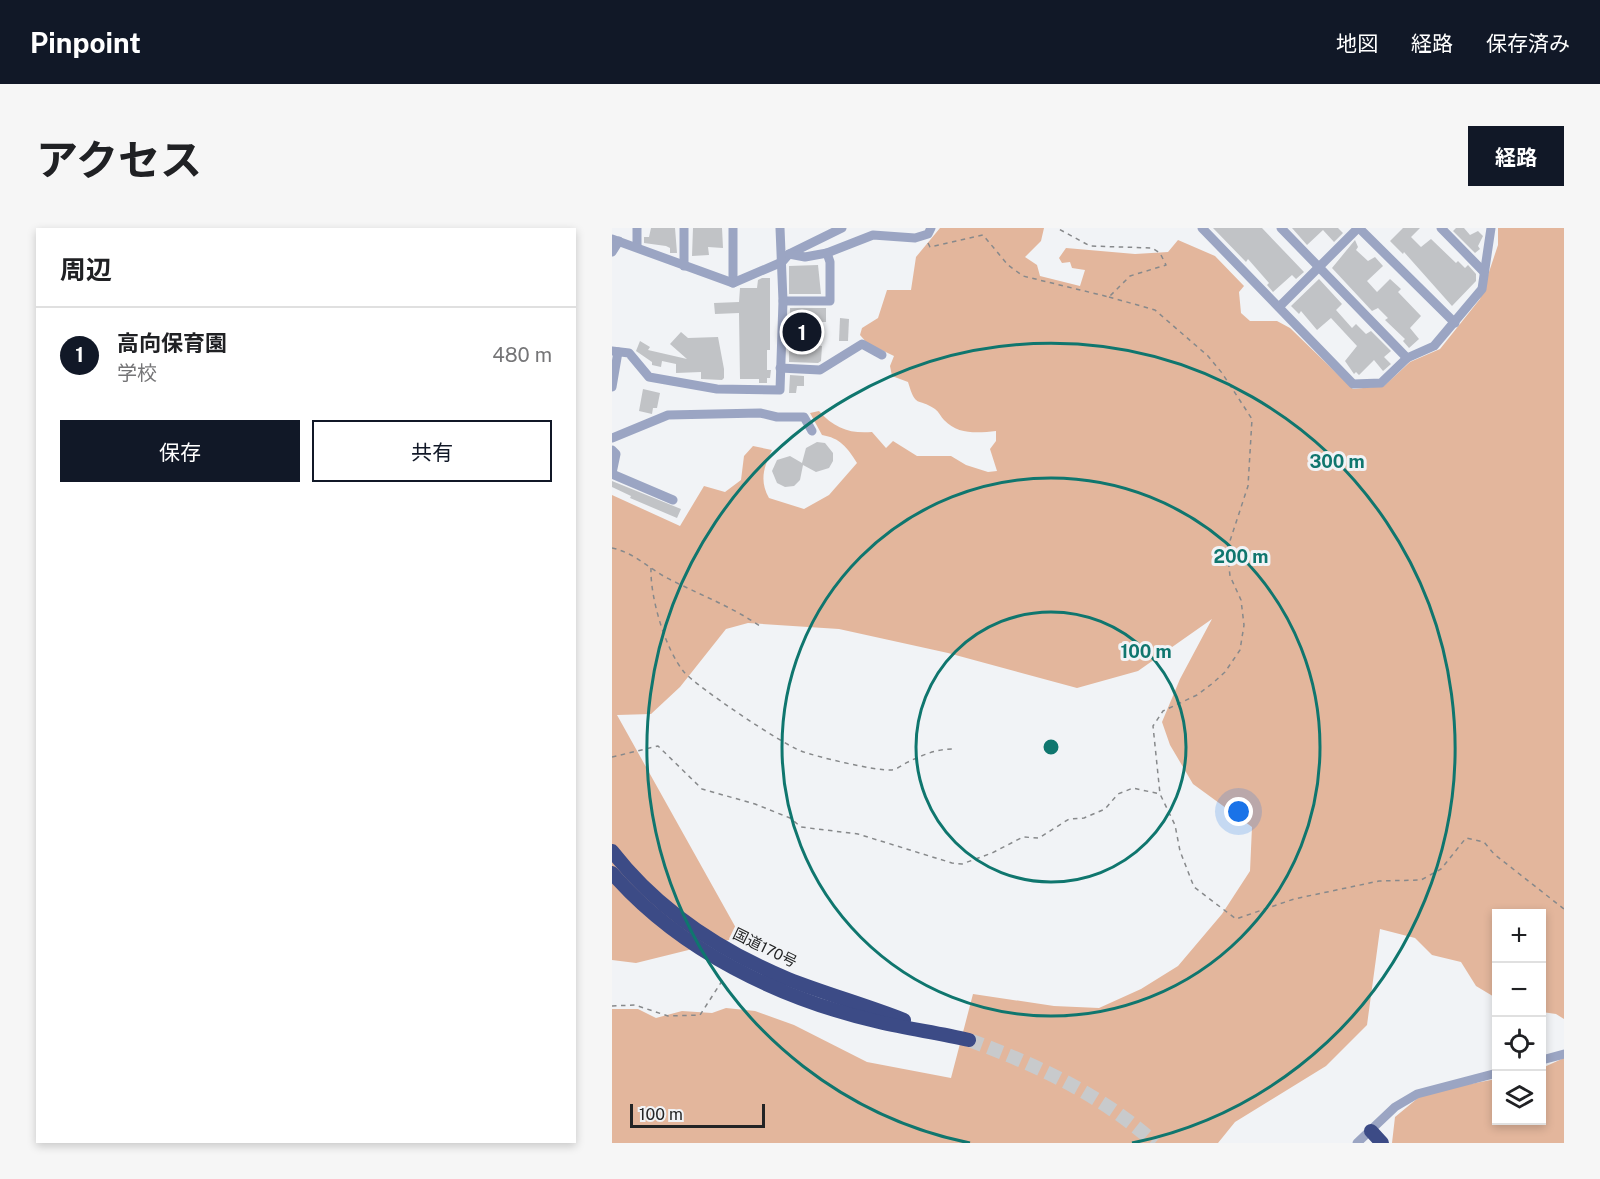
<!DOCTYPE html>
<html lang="ja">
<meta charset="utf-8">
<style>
body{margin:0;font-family:"Public Sans","Noto Sans JP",sans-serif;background:#f6f6f6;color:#202124}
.controls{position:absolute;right:18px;bottom:18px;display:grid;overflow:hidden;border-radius:0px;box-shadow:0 3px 9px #0003}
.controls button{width:54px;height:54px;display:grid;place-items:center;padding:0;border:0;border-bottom:2px solid #e0e0e0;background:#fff;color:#202124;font:30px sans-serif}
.scale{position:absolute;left:18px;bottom:15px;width:135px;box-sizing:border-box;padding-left:6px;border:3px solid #232425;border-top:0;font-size:16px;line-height:21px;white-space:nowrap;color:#232425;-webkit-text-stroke:4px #f1f3f6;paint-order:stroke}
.you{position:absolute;left:627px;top:584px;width:21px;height:21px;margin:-15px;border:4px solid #fff;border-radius:50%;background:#1a73e8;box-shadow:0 0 0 9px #1a73e833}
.badge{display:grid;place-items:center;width:39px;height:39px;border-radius:50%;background:#111827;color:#fff;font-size:20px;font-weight:700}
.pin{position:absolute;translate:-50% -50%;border:3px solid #fff;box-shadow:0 2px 6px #0006}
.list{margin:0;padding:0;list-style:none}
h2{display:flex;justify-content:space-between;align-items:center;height:78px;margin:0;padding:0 24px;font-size:26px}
h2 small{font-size:20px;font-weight:400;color:#757577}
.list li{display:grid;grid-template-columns:39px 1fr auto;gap:18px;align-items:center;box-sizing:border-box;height:96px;padding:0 24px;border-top:2px solid #e0e0e0}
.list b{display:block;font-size:22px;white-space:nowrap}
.list p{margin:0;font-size:20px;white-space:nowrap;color:#757577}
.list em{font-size:20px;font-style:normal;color:#757577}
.actions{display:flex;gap:12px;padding:18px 24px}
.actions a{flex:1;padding:14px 0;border:2px solid #111827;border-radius:0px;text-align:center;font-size:21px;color:#111827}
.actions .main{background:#111827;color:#fff}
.icon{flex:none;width:33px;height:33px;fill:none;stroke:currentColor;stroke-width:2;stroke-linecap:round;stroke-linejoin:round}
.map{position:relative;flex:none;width:952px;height:915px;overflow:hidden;border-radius:0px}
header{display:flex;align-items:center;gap:36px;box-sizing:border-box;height:84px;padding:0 30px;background:#111827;color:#fff}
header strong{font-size:28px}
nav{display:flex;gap:33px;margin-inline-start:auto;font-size:21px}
.intro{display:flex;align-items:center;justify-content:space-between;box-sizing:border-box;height:144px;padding:0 36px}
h1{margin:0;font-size:42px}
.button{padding:15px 27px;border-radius:0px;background:#111827;color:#fff;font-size:21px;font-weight:700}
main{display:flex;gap:36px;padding:0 36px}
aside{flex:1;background:#fff;border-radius:0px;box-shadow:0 3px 9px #0003}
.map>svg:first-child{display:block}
.green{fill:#e3b69c}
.building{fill:#c1c3c6}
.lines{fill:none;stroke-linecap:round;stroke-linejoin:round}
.highway-tunnel{stroke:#c8cacc;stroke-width:14;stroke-dasharray:14 7;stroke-linecap:butt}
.path{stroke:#87898b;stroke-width:1.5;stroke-dasharray:4.5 4.5;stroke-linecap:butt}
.minor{stroke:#9ba5c3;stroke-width:9}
.highway{stroke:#3c4b86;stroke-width:14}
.ring{fill:none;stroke:#0f766e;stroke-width:3}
.labels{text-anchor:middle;stroke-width:6;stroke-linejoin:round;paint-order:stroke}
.street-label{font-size:15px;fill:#232425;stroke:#f1f3f6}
.centre{fill:#0f766e;stroke:#f1f3f6;stroke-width:3}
.ring-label{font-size:18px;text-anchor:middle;font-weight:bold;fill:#0f766e;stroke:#f1f3f6;stroke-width:6;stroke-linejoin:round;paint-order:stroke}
</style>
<header>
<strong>Pinpoint</strong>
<nav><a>地図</a><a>経路</a><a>保存済み</a></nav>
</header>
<div class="intro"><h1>アクセス</h1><a class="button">経路</a></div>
<main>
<aside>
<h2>周辺<small></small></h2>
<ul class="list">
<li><span class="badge">1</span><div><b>高向保育園</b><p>学校</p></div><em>480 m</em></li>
</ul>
<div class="actions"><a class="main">保存</a><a>共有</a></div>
</aside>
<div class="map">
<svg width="952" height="915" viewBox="0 0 952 915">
<rect width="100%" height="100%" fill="#f1f3f6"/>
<g class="green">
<path d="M 328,0 L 432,0 L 429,13 L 413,29 L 425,37 L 428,48 L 468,58 L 473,42 L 460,40 L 458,34 L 450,35 L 447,30 L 454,20 L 523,26 L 556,24 L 566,12 L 603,28 L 632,58 L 627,64 L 629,85 L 638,93 L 665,93 L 678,100 L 741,161 L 772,158 L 798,134 L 828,121 L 868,71 L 886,17 L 886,0 L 952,0 L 952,791 L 944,786 L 930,784 L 930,686 L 885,686 L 884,770 L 864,758 L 849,734 L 820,727 L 803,710 L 768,701 L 755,797 L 714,838 L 623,894 L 606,915 L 0,915 L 0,781 L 26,781 L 44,790 L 70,783 L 100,785 L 114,780 L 143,783 L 182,797 L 255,834 L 339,850 L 361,766 L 442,778 L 487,780 L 529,761 L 566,738 L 610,686 L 638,643 L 640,599 L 581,556 L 558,517 L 550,494 L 568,451 L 600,391 L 526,443 L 465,460 L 336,425 L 227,401 L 136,395 L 114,401 L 68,459 L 39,486 L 5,487 L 129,709 L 24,735 L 0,732 L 0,267 L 68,298 L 92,258 L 113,264 L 129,252 L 132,228 L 141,218 L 160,222 C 152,239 147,252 157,270 L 192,281 L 217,267 L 245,235 C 235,219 228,210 210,207 L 198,185 L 207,183 C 222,200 238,206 260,204 L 274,220 L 281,213 L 305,228 L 339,228 L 354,237 L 376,244 L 385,243 L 378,221 L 384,213 L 384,203 C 366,205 346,207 332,192 C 329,189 327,184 323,181 C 305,169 304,181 296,154 L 280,148 L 278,138 L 282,128 L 255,115 L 248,107 L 250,100 L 266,90 L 275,62 L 299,62 L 304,29 Z"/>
<path d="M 952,830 L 952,915 L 780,915 L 783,889 L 812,865 L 884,851 L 885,892 L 930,892 L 930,840 Z"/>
</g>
<g class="building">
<path d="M 39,0 L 63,0 L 65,25 L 58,25 L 58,20 L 54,18 L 32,15 L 32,9 L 37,9 Z"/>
<path d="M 81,0 L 110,0 L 111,20 L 96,19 L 97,27 L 80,28 Z"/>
<path d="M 601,0 L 650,0 L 692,44 L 684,51 L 680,47 L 661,64 L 655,57 L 657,55 L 636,31 L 634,34 Z"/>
<path d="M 680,0 L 726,0 L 731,5 L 722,14 L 711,2 L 695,17 Z"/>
<path d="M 791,0 L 808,0 L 799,9 L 809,19 L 819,11 L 844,35 L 846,33 L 853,40 L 856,37 L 864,46 L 864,53 L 840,78 L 792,24 L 791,26 L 778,13 Z"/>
<path d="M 844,0 L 852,0 L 858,7 L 866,3 L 871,8 L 866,18 L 868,21 L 863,25 L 841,3 Z"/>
<path d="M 743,12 L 746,19 L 744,22 L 756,33 L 763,29 L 771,38 L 755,53 L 765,64 L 778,51 L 789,61 L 786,64 L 809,88 L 798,100 L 807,111 L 797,120 L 791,113 L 793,111 L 773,92 L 776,90 L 766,80 L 760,83 L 720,40 Z"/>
<path d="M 206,37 L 209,66 L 177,66 L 177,38 Z"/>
<path d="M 150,50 L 158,50 L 158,122 L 155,122 L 155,142 L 159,142 L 158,150 L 155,150 L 155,155 L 147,155 L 147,151 L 128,151 L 127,85 L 103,86 L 102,75 L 127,74 L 128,60 L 145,60 L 146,52 Z"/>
<path d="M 707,51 L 730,76 L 724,82 L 740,100 L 744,96 L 754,106 L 759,103 L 779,123 L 772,129 L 779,136 L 771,143 L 762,132 L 747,147 L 744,144 L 742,146 L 733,133 L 745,118 L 719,90 L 705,102 L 689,83 L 687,86 L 679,78 Z"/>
<path d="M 178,80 L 214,80 L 214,94 L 193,94 L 192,118 L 210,118 L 209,133 L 206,135 L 177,134 Z"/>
<path d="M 228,90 L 237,91 L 236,113 L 227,113 Z"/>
<path d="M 69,104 L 76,110 L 106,109 L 112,141 L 112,150 L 110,152 L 89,151 L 89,144 L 64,145 L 64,136 L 50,133 L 49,139 L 40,137 L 40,134 L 24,123 L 28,113 L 38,119 L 36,122 L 75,131 L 58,116 Z"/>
<path d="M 178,147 L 192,148 L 192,158 L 185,158 L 184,165 L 177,165 Z"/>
<path d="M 31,161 L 48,165 L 45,180 L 41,180 L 40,186 L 27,183 Z"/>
<path d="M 205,214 L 213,215 L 221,225 L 221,233 L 217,240 L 204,244 L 191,237 L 188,252 L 182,258 L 173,259 L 165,255 L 160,243 L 165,232 L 178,228 L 190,235 L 194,220 Z"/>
<path d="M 0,253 L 69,281 L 65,290 L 18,270 L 19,268 L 0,259 Z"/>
</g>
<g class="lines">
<path class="highway-tunnel" d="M 357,812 C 423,836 490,867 543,915"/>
<g class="path">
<path d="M 316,15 L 318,19 L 371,7 L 396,37 L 411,48 L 497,69 L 518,48 L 554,37 L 548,25 L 540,20 L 478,18 L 445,0"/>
<path d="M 497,69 L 543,82 L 596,128 L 610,145 L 640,191 L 636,258 L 615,322 L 618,348 L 629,372 L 632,397 L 628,422 L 613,444 L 601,455 L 585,467 L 551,483 L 541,498 L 548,566 L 563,597 L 568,623 L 582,659 L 624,691 L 682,671 L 767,653 L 809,652 L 829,641 L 854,610 L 872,614 L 882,626 L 952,681"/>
<path d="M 0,320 C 24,325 39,343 61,353 C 91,368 120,379 148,398"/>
<path d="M 39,340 C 38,369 53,421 72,444 C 85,459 170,516 189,523 C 205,529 264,543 279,542 C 285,542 291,536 296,534 C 310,527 327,520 344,521"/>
<path d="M 0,529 L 46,518 L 90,561 L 143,576 L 178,590 L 189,599 L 246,606 L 340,635 L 350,636 L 380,625 L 411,609 L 427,610 L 457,591 L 472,590 L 493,581 L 506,566 L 521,560 L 548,566"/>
<path d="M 0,778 L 23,777 L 56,788 L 88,787 L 112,750"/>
</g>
<g class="minor">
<path d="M 25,0 L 25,19"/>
<path d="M 121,0 L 121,55"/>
<path d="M 590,0 L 741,156 L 769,155 L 795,130 L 822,118 L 870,61 L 879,0"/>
<path d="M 669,0 L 795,130"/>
<path d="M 747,0 L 843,95"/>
<path d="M 829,0 L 872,44"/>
<path d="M 0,11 L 121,55 L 170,34 L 177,26 L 230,0"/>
<path d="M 0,24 L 7,13"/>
<path d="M 215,25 L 261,7 L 303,10 L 316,6 L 319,0"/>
<path d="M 72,38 L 72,0"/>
<path d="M 171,73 L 218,73 L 218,34 L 215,25 L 193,29 L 177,26"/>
<path d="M 667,79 L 746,0"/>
<path d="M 0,123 L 17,125 L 37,149 L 105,161 L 168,162 L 171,73 L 168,0"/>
<path d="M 168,140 L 208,142 L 250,116 L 270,127"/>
<path d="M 0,159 L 6,124"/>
<path d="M 0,210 L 56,187 L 148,185 L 165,189 L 192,189 L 200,203"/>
<path d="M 0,222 L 4,226 L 0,245"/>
<path d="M 0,246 L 61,272"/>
<path d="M 930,832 L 952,826"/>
<path d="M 745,915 L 783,879 L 805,866 L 885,845"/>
</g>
<g class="highway">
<path d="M 0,623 C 45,681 109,723 176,751 C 214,766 254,777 292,792"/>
<path d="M 0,645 C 68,723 168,771 267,794 C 297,801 327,805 357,812"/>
<path d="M 759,903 L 770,915"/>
</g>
</g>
<g class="ring">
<circle cx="439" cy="519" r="135"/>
<circle cx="439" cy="519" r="269"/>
<path d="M358 915A404 404 0 1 1 520 915"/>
</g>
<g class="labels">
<g class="street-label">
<text transform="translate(153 720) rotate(26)" y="5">国道170号</text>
</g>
</g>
<circle cx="439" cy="519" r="9" class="centre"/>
<g class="ring-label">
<text x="725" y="240">300 m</text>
<text x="629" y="335">200 m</text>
<text x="534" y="430">100 m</text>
</g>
</svg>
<div class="controls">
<button>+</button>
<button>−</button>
<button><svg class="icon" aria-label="locate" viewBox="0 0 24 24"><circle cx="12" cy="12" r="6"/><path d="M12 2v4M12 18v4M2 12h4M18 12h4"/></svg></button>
<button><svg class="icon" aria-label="layers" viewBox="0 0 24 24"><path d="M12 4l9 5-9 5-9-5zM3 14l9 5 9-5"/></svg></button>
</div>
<div class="scale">100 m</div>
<div class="you"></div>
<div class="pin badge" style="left:190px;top:104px">1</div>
</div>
</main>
